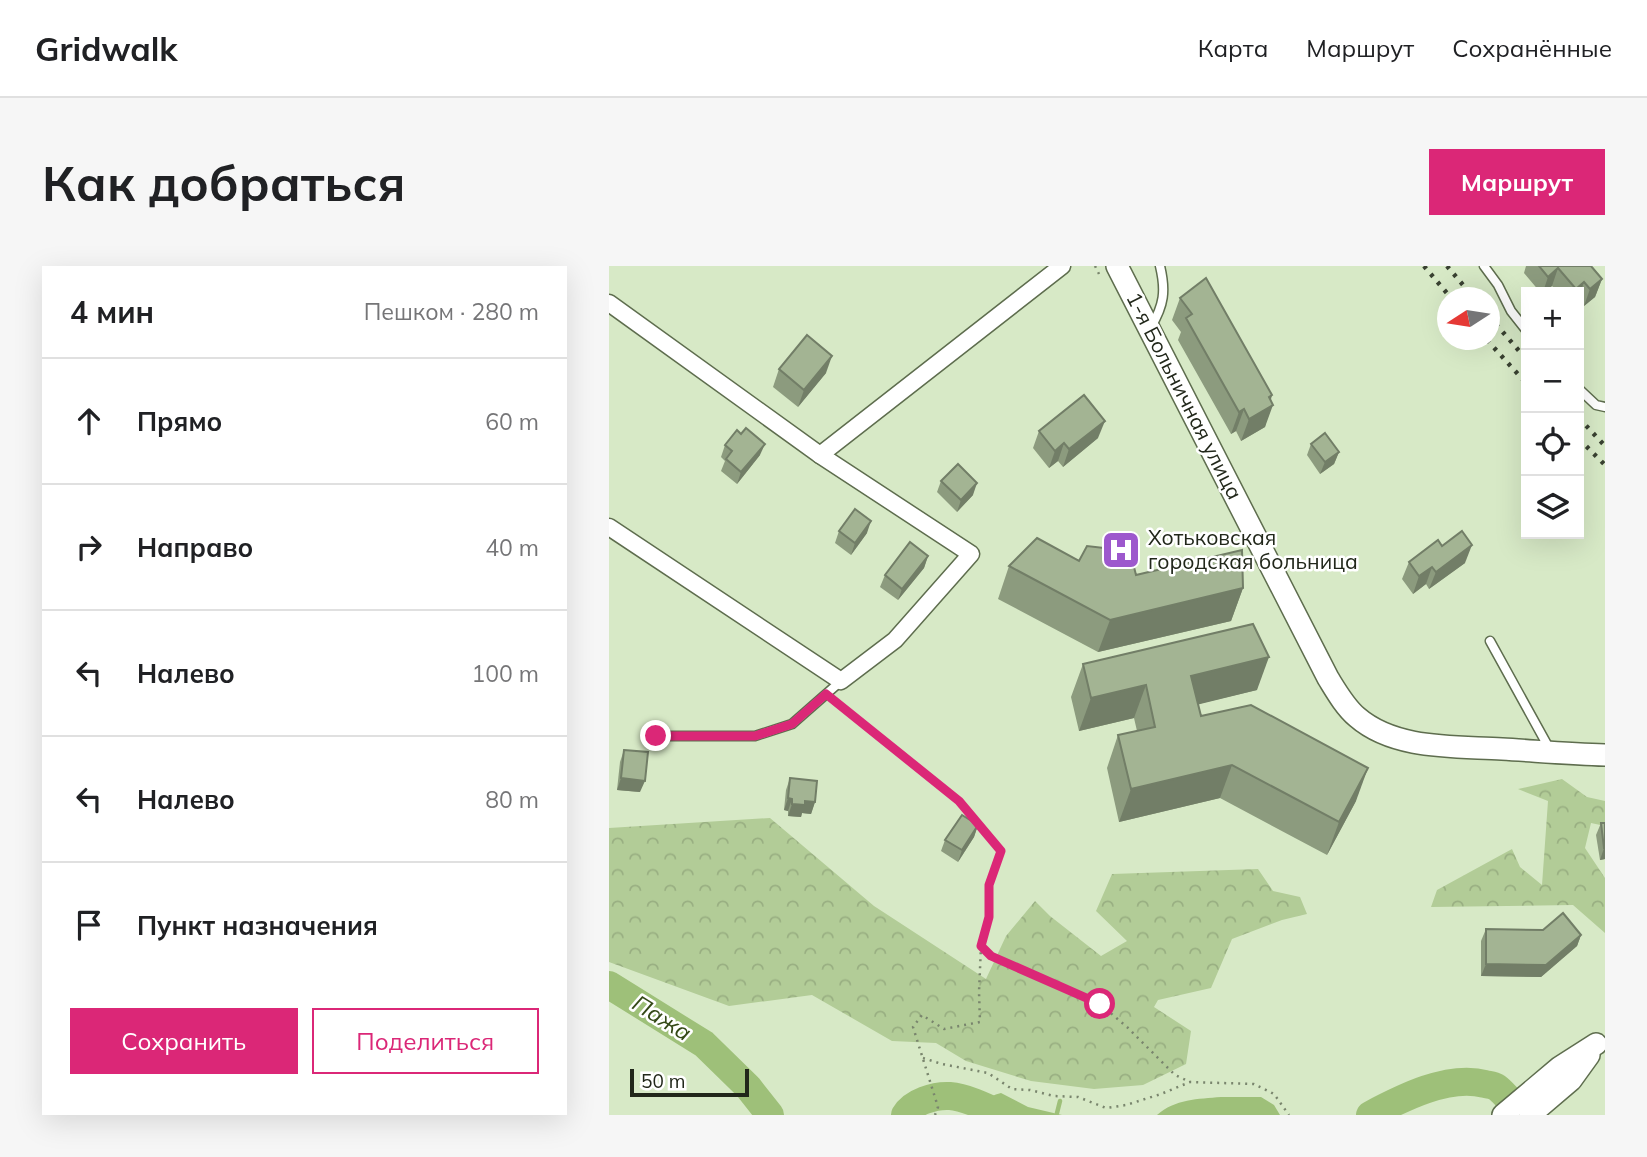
<!DOCTYPE html>
<html lang="ru">
<meta charset="utf-8">
<style>
body{margin:0;font-family:Mulish,sans-serif;background:#f6f6f6;color:#202124}
.controls{position:absolute;right:21px;top:21px;display:grid;overflow:hidden;border-radius:0px;box-shadow:0 7px 28px #0002}
.controls button{width:63px;height:63px;display:grid;place-items:center;padding:0;border:0;border-bottom:2px solid #e0e0e0;background:#fff;color:#202124;font:35px sans-serif}
.compass{position:absolute;left:828px;top:21px;width:63px;height:63px;border-radius:50%;background:#fff;box-shadow:0 7px 28px #0002;rotate:258deg}
.scale{position:absolute;left:21px;bottom:18px;width:119px;box-sizing:border-box;padding-left:7px;border:4px solid #21271a;border-top:0;font-size:19px;line-height:24px;white-space:nowrap;color:#21271a;-webkit-text-stroke:5px #fff;paint-order:stroke}
.stop{position:absolute;width:21px;height:21px;margin:-16px;border:5px solid #db2777;border-radius:50%;background:#fff}
.stop.end{background:#db2777;border-color:#fff;box-shadow:0 2px 7px #0008}
.list{margin:0;padding:0;list-style:none}
h2{display:flex;justify-content:space-between;align-items:center;height:91px;margin:0;padding:0 28px;font-size:30px}
h2 small{font-size:23px;font-weight:400;color:#757577}
.list li{display:grid;grid-template-columns:46px 1fr auto;gap:21px;align-items:center;box-sizing:border-box;height:126px;padding:0 28px;border-top:2px solid #e0e0e0}
.list b{display:block;font-size:26px;white-space:nowrap}
.list em{font-size:23px;font-style:normal;color:#757577}
.actions{display:flex;gap:14px;padding:21px 28px}
.actions a{flex:1;padding:16px 0;border:2px solid #db2777;border-radius:0px;text-align:center;font-size:24px;color:#db2777}
.actions .main{background:#db2777;color:#fff}
.icon{flex:none;width:38px;height:38px;fill:none;stroke:currentColor;stroke-width:2;stroke-linecap:round;stroke-linejoin:round}
.map{position:relative;flex:none;width:996px;height:849px;overflow:hidden;border-radius:0px}
header{display:flex;align-items:center;gap:42px;box-sizing:border-box;height:98px;padding:0 35px;background:#fff;border-bottom:2px solid #e0e0e0}
header strong{font-size:33px}
nav{display:flex;gap:38px;margin-inline-start:auto;font-size:24px}
.intro{display:flex;align-items:center;justify-content:space-between;box-sizing:border-box;height:168px;padding:0 42px}
h1{margin:0;font-size:49px}
.button{padding:18px 32px;border-radius:0px;background:#db2777;color:#fff;font-size:24px;font-weight:700}
main{display:flex;gap:42px;padding:0 42px}
aside{flex:1;background:#fff;border-radius:0px;box-shadow:0 7px 28px #0002}
.map>svg:first-child{display:block}
.forest{fill:url(#forest-crowns)}
.water{fill:#9ec079}
.lines{fill:none;stroke-linecap:round;stroke-linejoin:round}
.stream{stroke:#9ec079;stroke-width:4.5}
.river{stroke:#9ec079;stroke-width:28}
.lane-casing{stroke:#5e6d4e;stroke-width:11}
.street-casing{stroke:#5e6d4e;stroke-width:19}
.secondary-casing{stroke:#5e6d4e;stroke-width:24}
.path{stroke:#79856d;stroke-width:2.5;stroke-dasharray:2 5;stroke-linecap:butt}
.lane{stroke:#fff;stroke-width:8}
.street{stroke:#fff;stroke-width:16}
.secondary{stroke:#fff;stroke-width:21}
.rail{stroke:#394131;stroke-width:4.5;stroke-dasharray:3.5 7;stroke-linecap:butt}
.wall{fill:#8c9b7e}
.shaded-wall{fill:#727e67}
.building{fill:#a3b493;stroke:#727e67;stroke-width:2}
.route{stroke:#db2777;stroke-width:9}
.labels{text-anchor:middle;stroke-width:5;stroke-linejoin:round;paint-order:stroke}
.street-label{font-size:21px;fill:#21271a;stroke:#fff}
.poi-label{font-size:21px;fill:#21271a;stroke:#fff;text-anchor:start}
.water-label{font-size:23px;font-style:italic;fill:#344917;stroke:#fff}
</style>
<header>
<strong>Gridwalk</strong>
<nav><a>Карта</a><a>Маршрут</a><a>Сохранённые</a></nav>
</header>
<div class="intro"><h1>Как добраться</h1><a class="button">Маршрут</a></div>
<main>
<aside>
<h2>4 мин<small>Пешком · 280 m</small></h2>
<ul class="list">
<li><svg class="icon" aria-label="ahead" viewBox="0 0 24 24"><path d="M12 20V5M6 11l6-6 6 6"/></svg><div><b>Прямо</b></div><em>60 m</em></li>
<li><svg class="icon" aria-label="right" viewBox="0 0 24 24"><path d="M7 20v-9h11M14 6l5 5-5 5"/></svg><div><b>Направо</b></div><em>40 m</em></li>
<li><svg class="icon" aria-label="left" viewBox="0 0 24 24"><path d="M17 20v-9H6M10 6l-5 5 5 5"/></svg><div><b>Налево</b></div><em>100 m</em></li>
<li><svg class="icon" aria-label="left" viewBox="0 0 24 24"><path d="M17 20v-9H6M10 6l-5 5 5 5"/></svg><div><b>Налево</b></div><em>80 m</em></li>
<li><svg class="icon" aria-label="arrive" viewBox="0 0 24 24"><path d="M6 21V4h12l-3 4 3 4H6"/></svg><div><b>Пункт назначения</b></div></li>
</ul>
<div class="actions"><a class="main">Сохранить</a><a>Поделиться</a></div>
</aside>
<div class="map">
<svg width="996" height="849" viewBox="0 0 996 849">
<defs>
<pattern id="forest-crowns" width="20" height="18" patternUnits="userSpaceOnUse" patternTransform="scale(1.75)"><rect width="20" height="18" fill="#b2cc97"/><path d="M2 6a3 3 0 1 1 6 0M12 15a3 3 0 1 1 6 0" fill="none" stroke="#99af82"/></pattern>
</defs>
<rect width="100%" height="100%" fill="#d7e9c6"/>
<g class="forest">
<path d="M 953,513 L 978,531 L 996,535 L 996,560 L 982,557 L 976,582 L 996,612 L 996,667 L 964,639 L 822,641 L 828,624 L 903,583 L 911,601 L 933,619 L 939,535 L 909,523 Z"/>
<path d="M 161,552 L 265,640 L 377,713 L 397,670 L 426,635 L 441,650 L 492,690 L 518,675 L 487,645 L 503,608 L 649,603 L 664,625 L 691,631 L 698,648 L 673,654 L 623,673 L 602,722 L 549,734 L 545,741 L 582,765 L 577,798 L 534,819 L 485,823 L 422,815 L 357,795 L 327,777 L 283,775 L 203,729 L 120,740 L 0,696 L 0,562 Z"/>
</g>
<g class="water">
<path d="M 392,827 L 419,841 L 453,849 L 362,849 C 372,837 377,831 392,827 Z"/>
<path d="M 612,831 L 652,831 L 665,839 L 671,849 L 548,849 C 566,833 589,833 612,831 Z"/>
</g>
<g class="lines">
<path class="stream" d="M 448,847 L 451,835"/>
<g class="river">
<path d="M 0,719 L 95,778 L 139,821 L 161,849"/>
<path d="M 296,849 C 303,836 326,829 341,830 C 357,831 379,842 394,849"/>
<path d="M 761,849 C 793,832 840,808 876,818 C 880,819 884,819 887,821 C 894,825 907,842 913,849"/>
</g>
<defs>
<g id="lane">
<path d="M 875,0 L 889,19 L 902,45 L 917,64"/>
<path d="M 542,61 C 555,39 557,25 551,0"/>
<path d="M 970,123 L 987,139 L 996,141"/>
<path d="M 881,375 L 940,482"/>
<path d="M 47,470 L 146,470 L 183,458 L 232,415"/>
</g>
<g id="street">
<path d="M 0,37 L 211,189 L 453,0"/>
<path d="M 0,261 L 232,415 L 286,374 L 362,288 L 211,189"/>
</g>
<g id="secondary">
<path d="M 508,0 L 719,412 C 727,425 736,441 748,451 C 786,484 846,480 893,483 C 927,485 962,488 996,489"/>
<path d="M 894,849 L 951,801 L 987,778"/>
<path d="M 921,849 L 962,814 L 980,789"/>
</g>
</defs>
<use href="#lane" class="lane-casing"/>
<use href="#street" class="street-casing"/>
<use href="#secondary" class="secondary-casing"/>
<g class="path">
<path d="M 486,0 L 490,8"/>
<path d="M 226,435 L 350,535 L 392,585 L 380,619 L 380,651 L 372,680 L 370,726 L 371,756 L 335,763 L 313,749 L 304,761 L 329,841 L 326,849"/>
<path d="M 372,681 L 382,690 L 491,738 L 518,761 L 566,809 L 581,816"/>
<path d="M 314,792 L 333,798 L 379,807 L 403,823 L 421,824 L 445,830 L 469,831 L 497,842 L 517,839 L 552,828 L 581,816 L 645,818 L 665,828 L 680,849"/>
</g>
<use href="#lane" class="lane"/>
<use href="#street" class="street"/>
<use href="#secondary" class="secondary"/>
<g class="rail">
<path d="M 815,0 L 842,32"/>
<path d="M 838,0 L 865,32"/>
<path d="M 880,50 L 917,93"/>
<path d="M 878,74 L 917,117"/>
<path d="M 970,152 L 996,180"/>
<path d="M 970,173 L 996,199"/>
</g>
</g>
<g class="wall">
<path d="M 917,0 L 982,0 L 993,13 L 986,31 L 975,40 L 970,34 L 970,26 L 949,26 L 943,20 L 935,26 L 931,26 L 915,7 Z"/>
<path d="M 571,32 L 663,129 L 656,161 L 632,175 L 627,165 L 622,168 L 569,74 L 572,66 L 563,54 Z"/>
<path d="M 170,103 L 217,107 L 189,141 L 164,121 Z"/>
<path d="M 430,165 L 489,172 L 454,201 L 449,195 L 440,202 L 424,182 Z"/>
<path d="M 702,178 L 730,186 L 725,198 L 711,208 L 698,189 Z"/>
<path d="M 116,179 L 151,189 L 128,218 L 112,205 L 116,195 L 112,191 Z"/>
<path d="M 332,215 L 364,229 L 348,246 L 328,226 Z"/>
<path d="M 230,265 L 258,267 L 242,289 L 226,277 Z"/>
<path d="M 833,280 L 856,297 L 820,323 L 817,318 L 804,328 L 793,313 L 800,296 Z"/>
<path d="M 319,290 L 315,302 L 289,334 L 271,321 L 276,309 Z"/>
<path d="M 470,295 L 527,309 L 634,322 L 622,355 L 489,386 L 389,333 L 400,300 Z"/>
<path d="M 474,398 L 648,424 L 589,438 L 592,450 L 747,535 L 718,589 L 611,532 L 510,556 L 498,502 L 509,469 L 528,465 L 525,452 L 470,465 L 462,431 Z"/>
<path d="M 15,484 L 31,526 L 8,524 L 11,496 Z"/>
<path d="M 181,512 L 206,536 L 202,548 L 193,547 L 192,551 L 179,550 L 179,545 L 175,544 L 177,524 Z"/>
<path d="M 992,557 L 996,557 L 996,593 L 991,594 L 987,569 Z"/>
<path d="M 369,559 L 365,571 L 349,596 L 332,585 L 336,574 Z"/>
<path d="M 877,663 L 972,669 L 968,680 L 932,711 L 872,710 L 872,675 Z"/>
</g>
<g class="shaded-wall">
<path d="M 949,2 L 943,20 L 934,26 L 939,11 Z"/>
<path d="M 993,13 L 986,31 L 975,40 L 981,23 Z"/>
<path d="M 975,16 L 970,31 L 970,26 L 966,26 L 967,23 Z"/>
<path d="M 223,90 L 217,107 L 189,141 L 195,124 Z"/>
<path d="M 663,129 L 658,142 L 664,139 L 656,161 L 632,175 L 640,153 L 660,131 Z"/>
<path d="M 635,143 L 627,165 L 622,168 L 630,146 Z"/>
<path d="M 496,155 L 489,172 L 454,201 L 460,183 Z"/>
<path d="M 455,177 L 449,195 L 440,202 L 446,185 Z"/>
<path d="M 156,178 L 151,189 L 128,218 L 132,206 Z"/>
<path d="M 730,186 L 725,198 L 711,208 L 716,196 Z"/>
<path d="M 368,217 L 364,229 L 348,246 L 352,234 Z"/>
<path d="M 262,255 L 258,267 L 242,289 L 246,277 Z"/>
<path d="M 863,279 L 856,297 L 820,323 L 827,306 Z"/>
<path d="M 319,290 L 315,302 L 289,334 L 293,323 Z"/>
<path d="M 823,301 L 817,318 L 804,328 L 810,310 Z"/>
<path d="M 634,322 L 622,355 L 489,386 L 501,354 Z"/>
<path d="M 660,391 L 648,424 L 571,443 L 582,410 Z"/>
<path d="M 537,419 L 525,452 L 470,465 L 482,432 Z"/>
<path d="M 623,499 L 611,532 L 510,556 L 522,523 Z"/>
<path d="M 759,502 L 747,535 L 718,589 L 730,556 Z"/>
<path d="M 12,512 L 36,515 L 31,526 L 8,524 Z"/>
<path d="M 179,532 L 183,533 L 179,545 L 175,544 Z"/>
<path d="M 196,535 L 206,536 L 202,548 L 193,547 L 192,551 L 179,550 L 183,538 Z"/>
<path d="M 369,559 L 365,571 L 349,596 L 353,584 Z"/>
<path d="M 995,582 L 996,582 L 996,593 L 991,594 Z"/>
<path d="M 972,669 L 968,680 L 932,711 L 872,710 L 877,698 Z"/>
</g>
<g class="building">
<path d="M 930,0 L 982,0 L 993,13 L 981,23 L 975,16 L 967,23 L 949,2 L 939,11 Z"/>
<path d="M 597,12 L 663,129 L 660,131 L 664,139 L 640,153 L 635,143 L 630,146 L 577,52 L 583,48 L 571,32 Z"/>
<path d="M 198,69 L 223,90 L 195,124 L 170,103 Z"/>
<path d="M 475,129 L 496,155 L 460,183 L 455,177 L 446,185 L 430,165 Z"/>
<path d="M 137,162 L 156,178 L 132,206 L 117,193 L 123,185 L 116,179 L 128,164 L 132,168 Z"/>
<path d="M 716,167 L 730,186 L 716,196 L 702,178 Z"/>
<path d="M 349,198 L 368,217 L 352,234 L 332,215 Z"/>
<path d="M 246,243 L 262,255 L 246,277 L 230,265 Z"/>
<path d="M 853,265 L 863,279 L 827,306 L 823,301 L 810,310 L 800,296 L 829,274 L 833,280 Z"/>
<path d="M 428,272 L 470,295 L 478,280 L 521,285 L 527,309 L 633,284 L 634,322 L 501,354 L 400,300 Z"/>
<path d="M 301,276 L 319,290 L 293,323 L 276,309 Z"/>
<path d="M 644,358 L 660,391 L 582,410 L 592,450 L 642,439 L 759,502 L 730,556 L 623,499 L 522,523 L 509,469 L 546,461 L 537,419 L 482,432 L 474,398 Z"/>
<path d="M 15,484 L 39,486 L 36,515 L 12,512 Z"/>
<path d="M 181,512 L 208,515 L 206,536 L 196,535 L 196,539 L 183,538 L 183,533 L 179,532 Z"/>
<path d="M 353,549 L 369,559 L 353,584 L 336,574 Z"/>
<path d="M 992,557 L 996,557 L 996,582 L 995,582 Z"/>
<path d="M 954,647 L 972,669 L 937,699 L 877,698 L 877,663 L 934,664 Z"/>
</g>
<g class="lines">
<path class="route" d="M 47,470 L 146,470 L 183,458 L 217,428 L 350,535 L 392,585 L 380,619 L 380,651 L 372,680 L 382,690 L 491,738"/>
</g>
<defs>
<symbol id="hospital-square" viewBox="-11 -11 22 22"><rect x="-9" y="-9" width="18" height="18" rx="4" fill="#9d58cd" stroke="#fff"/><path d="M-5-5h3v3.5h4V-5h3V5h-3V1.5h-4V5h-3Z" fill="#fff"/></symbol>
</defs>
<g fill-rule="evenodd">
<use href="#hospital-square" x="490" y="262" width="44" height="44"/>
</g>
<g class="labels">
<g class="street-label">
<text transform="translate(575 130) rotate(63)" y="7">1-я Больничная улица</text>
</g>
<g class="poi-label">
<text x="539" y="279">Хотьковская<tspan x="539" dy="24">городская больница</tspan></text>
</g>
<g class="water-label">
<text transform="translate(53 752) rotate(32)" y="8">Пажа</text>
</g>
</g>
</svg>
<div class="controls">
<button>+</button>
<button>−</button>
<button><svg class="icon" aria-label="locate" viewBox="0 0 24 24"><circle cx="12" cy="12" r="6"/><path d="M12 2v4M12 18v4M2 12h4M18 12h4"/></svg></button>
<button><svg class="icon" aria-label="layers" viewBox="0 0 24 24"><path d="M12 4l9 5-9 5-9-5zM3 14l9 5 9-5"/></svg></button>
</div>
<svg class="compass" viewBox="-18 -18 36 36"><path d="M0-13l5 13h-10z" fill="#e53935"/><path d="M0 13l5-13h-10z" fill="#757577"/></svg>
<div class="scale">50 m</div>
<div class="stop" style="left:491px;top:738px"></div>
<div class="stop end" style="left:47px;top:470px"></div>
</div>
</main>
